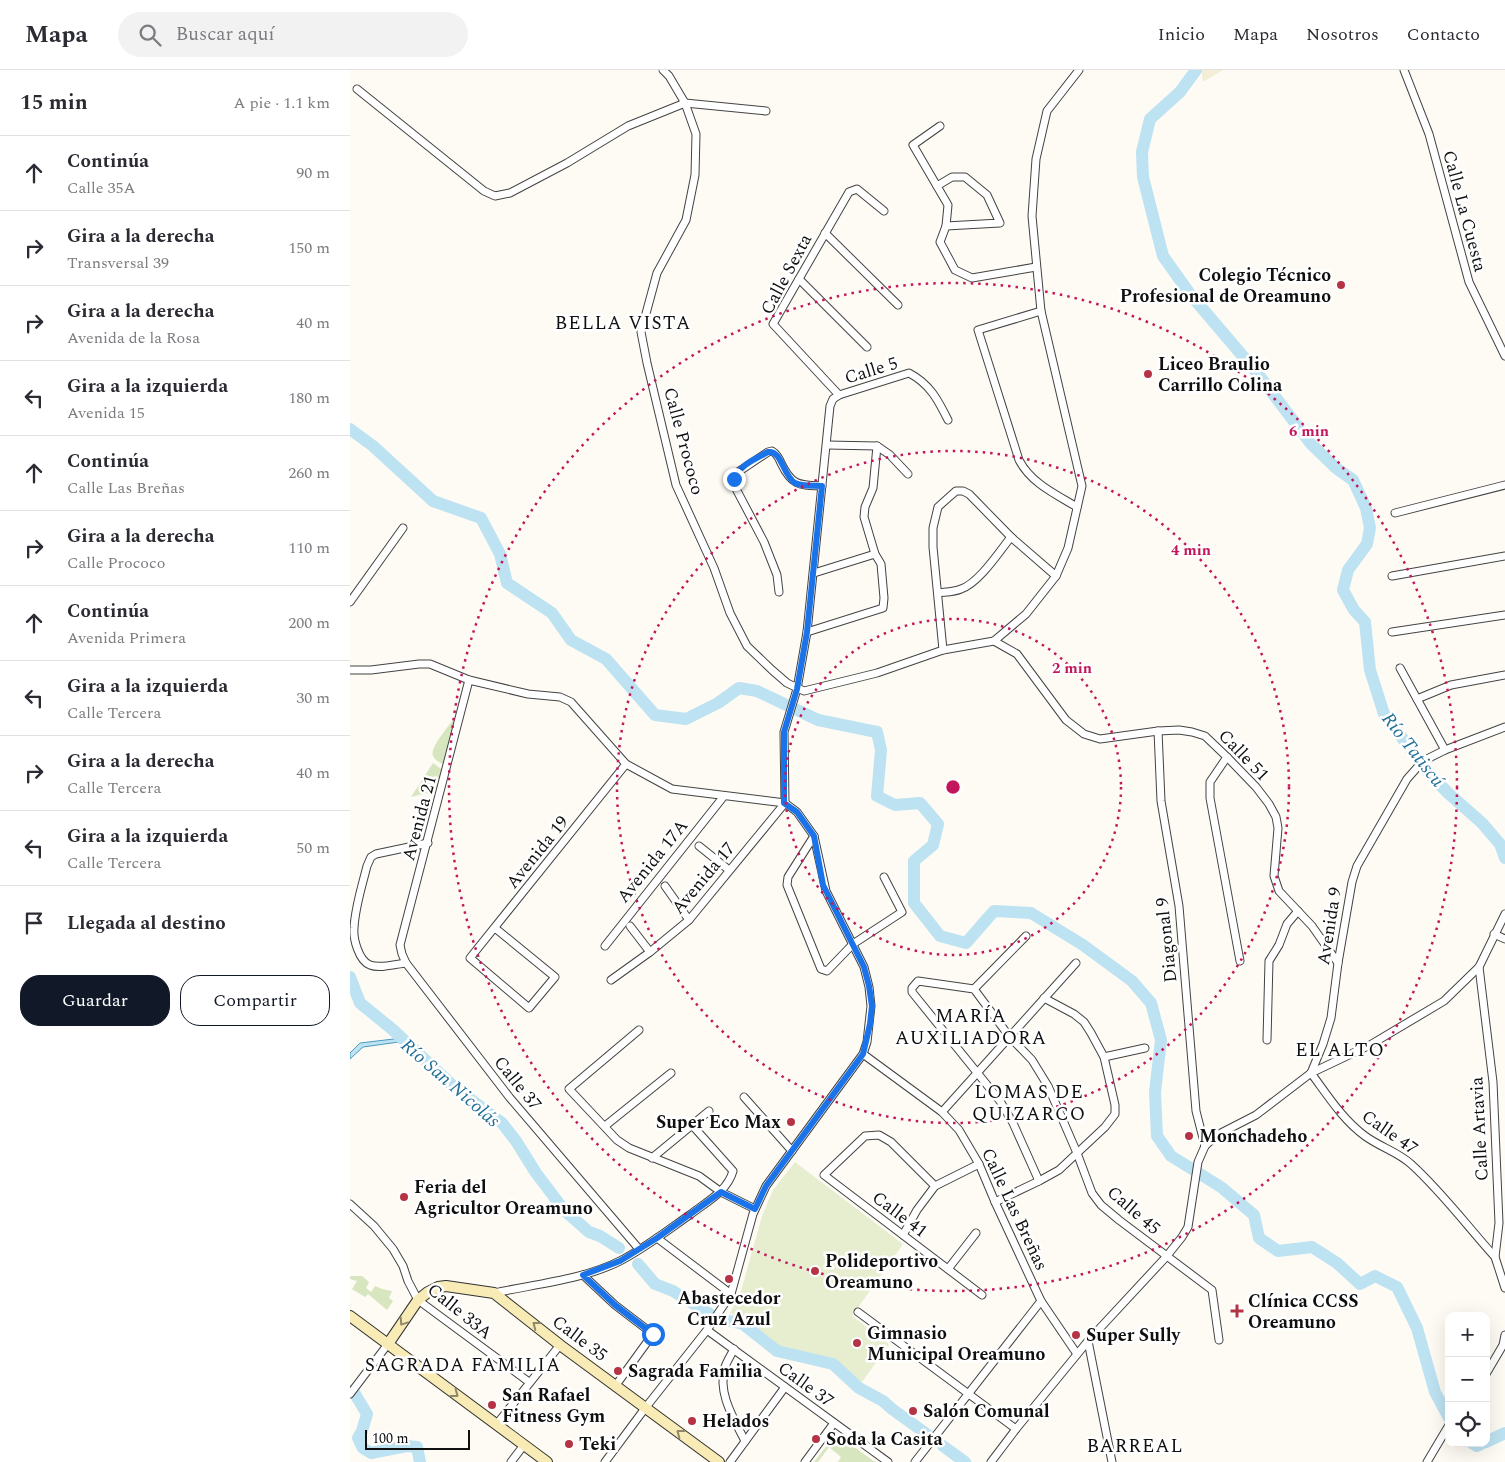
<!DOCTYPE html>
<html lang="es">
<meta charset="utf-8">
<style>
body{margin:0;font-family:Spectral,serif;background:#f2f2f3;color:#2b2b33}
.controls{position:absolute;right:15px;bottom:15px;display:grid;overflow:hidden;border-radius:10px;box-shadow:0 5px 20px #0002}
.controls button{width:45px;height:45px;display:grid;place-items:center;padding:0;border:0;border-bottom:1px solid #e1e1e2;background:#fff;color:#2b2b33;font:25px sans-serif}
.scale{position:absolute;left:15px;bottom:12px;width:105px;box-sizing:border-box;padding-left:5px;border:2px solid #101010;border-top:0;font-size:14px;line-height:18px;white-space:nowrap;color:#101010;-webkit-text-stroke:4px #fff;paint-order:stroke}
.stop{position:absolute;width:15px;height:15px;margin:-11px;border:4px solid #1a73e8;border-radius:50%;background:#fff}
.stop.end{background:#1a73e8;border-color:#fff;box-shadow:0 1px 5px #0008}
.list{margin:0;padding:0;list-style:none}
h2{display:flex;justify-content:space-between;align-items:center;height:65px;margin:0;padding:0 20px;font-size:21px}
h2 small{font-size:16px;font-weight:400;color:#7c7c81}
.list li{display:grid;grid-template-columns:32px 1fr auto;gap:15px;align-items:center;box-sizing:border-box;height:75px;padding:0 20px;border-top:1px solid #e1e1e2}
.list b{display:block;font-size:19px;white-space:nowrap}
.list p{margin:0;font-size:16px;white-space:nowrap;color:#7c7c81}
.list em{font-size:16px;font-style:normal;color:#7c7c81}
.actions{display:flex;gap:10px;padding:15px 20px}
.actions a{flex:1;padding:11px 0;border:1px solid #111827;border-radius:20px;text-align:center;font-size:18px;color:#111827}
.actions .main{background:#111827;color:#fff}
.icon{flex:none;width:28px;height:28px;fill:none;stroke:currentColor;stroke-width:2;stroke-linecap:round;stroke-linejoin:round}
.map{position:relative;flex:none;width:1155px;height:1392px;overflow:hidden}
header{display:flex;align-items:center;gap:30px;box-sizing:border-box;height:70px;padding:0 25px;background:#fff;border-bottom:1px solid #e1e1e2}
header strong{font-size:24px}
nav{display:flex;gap:28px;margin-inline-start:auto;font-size:18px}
.search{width:350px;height:45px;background:#f2f2f3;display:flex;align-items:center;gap:12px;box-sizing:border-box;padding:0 18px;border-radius:28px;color:#7c7c81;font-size:19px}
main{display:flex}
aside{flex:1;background:#fff}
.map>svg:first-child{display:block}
.farmland{fill:#f3eed5}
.green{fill:#d7e6bf}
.pitch{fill:#e7eed0}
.water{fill:#bde2f1;stroke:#4a9cc2}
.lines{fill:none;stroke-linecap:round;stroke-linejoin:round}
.river{stroke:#bde2f1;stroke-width:12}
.street-casing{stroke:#434343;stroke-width:9}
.secondary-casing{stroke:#323232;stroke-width:12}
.street{stroke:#fff;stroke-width:7}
.secondary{stroke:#f8ebb5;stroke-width:10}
.oneway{stroke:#90886b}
.route{stroke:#1a73e8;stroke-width:6}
.ring{fill:none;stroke:#c2185b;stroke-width:2.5;stroke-dasharray:2.5 5}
.poi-dot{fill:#b53344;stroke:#fff;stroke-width:2}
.labels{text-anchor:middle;stroke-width:5;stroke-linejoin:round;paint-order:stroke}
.street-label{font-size:18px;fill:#101010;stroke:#fff}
.poi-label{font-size:18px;font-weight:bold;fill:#101010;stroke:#fff;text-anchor:start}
.neighbourhood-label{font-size:19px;letter-spacing:1px;fill:#101010;stroke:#fff}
.water-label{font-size:19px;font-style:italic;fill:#236f98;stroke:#fff}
.centre{fill:#c2185b;stroke:#fff;stroke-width:2.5}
.ring-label{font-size:15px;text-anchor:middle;font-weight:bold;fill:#c2185b;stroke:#fff;stroke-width:5;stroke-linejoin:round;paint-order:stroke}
</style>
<header>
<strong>Mapa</strong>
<div class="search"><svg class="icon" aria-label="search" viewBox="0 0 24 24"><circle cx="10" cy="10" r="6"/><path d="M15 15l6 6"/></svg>Buscar aquí</div>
<nav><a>Inicio</a><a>Mapa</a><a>Nosotros</a><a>Contacto</a></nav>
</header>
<main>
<aside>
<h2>15 min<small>A pie · 1.1 km</small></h2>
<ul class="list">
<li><svg class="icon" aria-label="ahead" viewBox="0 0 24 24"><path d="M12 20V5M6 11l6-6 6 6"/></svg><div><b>Continúa</b><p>Calle 35A</p></div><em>90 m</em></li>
<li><svg class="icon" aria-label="right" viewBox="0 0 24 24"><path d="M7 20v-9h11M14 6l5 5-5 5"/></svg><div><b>Gira a la derecha</b><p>Transversal 39</p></div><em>150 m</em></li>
<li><svg class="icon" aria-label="right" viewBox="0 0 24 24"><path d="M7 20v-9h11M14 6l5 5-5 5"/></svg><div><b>Gira a la derecha</b><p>Avenida de la Rosa</p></div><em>40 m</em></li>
<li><svg class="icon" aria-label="left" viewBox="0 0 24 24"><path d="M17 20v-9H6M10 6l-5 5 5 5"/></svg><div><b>Gira a la izquierda</b><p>Avenida 15</p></div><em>180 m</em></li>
<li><svg class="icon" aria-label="ahead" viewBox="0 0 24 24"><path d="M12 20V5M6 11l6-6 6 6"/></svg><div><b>Continúa</b><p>Calle Las Breñas</p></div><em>260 m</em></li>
<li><svg class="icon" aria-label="right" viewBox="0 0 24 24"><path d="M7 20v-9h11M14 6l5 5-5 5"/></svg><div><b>Gira a la derecha</b><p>Calle Prococo</p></div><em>110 m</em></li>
<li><svg class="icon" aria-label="ahead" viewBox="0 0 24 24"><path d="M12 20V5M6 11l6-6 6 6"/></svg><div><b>Continúa</b><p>Avenida Primera</p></div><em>200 m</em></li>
<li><svg class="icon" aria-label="left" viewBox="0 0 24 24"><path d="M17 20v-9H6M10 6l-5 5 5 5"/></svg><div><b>Gira a la izquierda</b><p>Calle Tercera</p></div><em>30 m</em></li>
<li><svg class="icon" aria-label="right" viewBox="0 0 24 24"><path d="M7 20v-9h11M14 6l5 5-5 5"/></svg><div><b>Gira a la derecha</b><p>Calle Tercera</p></div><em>40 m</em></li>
<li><svg class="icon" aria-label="left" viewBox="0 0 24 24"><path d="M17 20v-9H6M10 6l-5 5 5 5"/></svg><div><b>Gira a la izquierda</b><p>Calle Tercera</p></div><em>50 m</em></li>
<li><svg class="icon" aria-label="arrive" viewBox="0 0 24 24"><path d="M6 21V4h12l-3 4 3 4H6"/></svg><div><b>Llegada al destino</b></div></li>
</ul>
<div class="actions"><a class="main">Guardar</a><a>Compartir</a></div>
</aside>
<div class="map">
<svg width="1155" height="1392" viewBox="0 0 1155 1392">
<rect width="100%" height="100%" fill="#fefbf4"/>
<path class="farmland" d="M 851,0 L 873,0 L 853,12 Z"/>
<g class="green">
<path d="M 109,643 L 96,696 C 92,693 85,691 83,686 C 79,677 103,651 109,643 Z"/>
<path d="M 83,693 L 94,701 L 89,720 L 61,727 Z"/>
<path d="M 0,1206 L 12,1206 L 19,1212 L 16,1218 L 21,1222 L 25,1216 L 32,1219 L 42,1221 L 39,1228 L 43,1231 L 37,1240 L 18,1224 L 15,1227 L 2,1219 L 7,1211 L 0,1209 Z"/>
<path d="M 486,1364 L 525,1392 L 488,1392 L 491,1387 L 479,1377 L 468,1392 L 464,1392 Z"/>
</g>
<path class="pitch" d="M 445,1092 L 553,1174 L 502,1246 L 539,1274 L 512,1312 L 480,1288 L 455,1286 L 430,1277 L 403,1257 L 380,1243 L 391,1221 L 413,1143 L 423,1120 Z"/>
<path class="water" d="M 52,968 L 56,971 L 13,977 L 0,989 L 0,983 L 10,973 Z"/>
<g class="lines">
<g class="river">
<path d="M 846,0 L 830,22 L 800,49 L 792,82 L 793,107 L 813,186 L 840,224 L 908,304 L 961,374 L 986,398 L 1003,410 L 1016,438 L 1020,458 L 1017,474 L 998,500 L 993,520 L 1004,540 L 1015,552 L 1020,600 L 1034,644 L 1078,702 L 1098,723 L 1132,753 L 1150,774 L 1155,788"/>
<path d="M 0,359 L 23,376 L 83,431 L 131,448 L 150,484 L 157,513 L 202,543 L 221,570 L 256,589 L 305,645 L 336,649 L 368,633 L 389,618 L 407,621 L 468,650 L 527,662 L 531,680 L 527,726 L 545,735 L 570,733 L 588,754 L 583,775 L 564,791 L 564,833 L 590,866 L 616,873 L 644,841 L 681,843 L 733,875 L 782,911 L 801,933 L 811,970 L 805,1022 L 807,1066 L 821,1086 L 871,1117 L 904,1145 L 909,1168 L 928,1181 L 962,1177 L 987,1193 L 1010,1214 L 1025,1206 L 1047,1217 L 1067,1258 L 1085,1322 L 1099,1348"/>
<path d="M 0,907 L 10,933 L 42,959 L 103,1016 L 152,1053 L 166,1071 L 186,1103 L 214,1140 L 239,1162 L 250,1166 L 269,1178"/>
<path d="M 288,1194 L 305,1214 L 323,1221 L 360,1244"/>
<path d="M 380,1251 L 393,1254 L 427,1281 L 483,1294 L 509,1318 L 533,1331 L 542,1339 L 578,1365"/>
<path d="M 0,1321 L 5,1324 L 17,1344 L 12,1361 L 8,1368 L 13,1378 L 21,1383 L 57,1376 L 67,1377 L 70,1392"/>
<path d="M 1136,1372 L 1155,1363"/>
<path d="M 1122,1373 L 1127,1376 L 1133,1373"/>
<path d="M 593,1376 L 615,1392"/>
</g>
<defs>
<g id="street">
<path d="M 313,0 L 319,6 L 335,33 L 346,64 L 345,105 L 336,150 L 307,203 L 291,262 L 297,293 L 326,415 L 364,498 L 380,543 L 397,576 L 422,600 L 437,613 L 454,621 L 527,603 L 593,580 L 644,571 L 676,544 L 706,506 L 718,478 L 732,416 L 691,241 L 682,146 L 686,89 L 697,41 L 729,0"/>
<path d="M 1054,0 L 1079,64 L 1119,212 L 1155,286"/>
<path d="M 7,19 L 134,121 L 145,126 L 160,123 L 217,93 L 278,56 L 335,33 L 416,41"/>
<path d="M 590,56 L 563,75 L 598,135 L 596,156 L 590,172 L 605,200 L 622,208 L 686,197"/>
<path d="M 587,116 L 602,107 L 615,107 L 637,125 L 650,153 L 596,156"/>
<path d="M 475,163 L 548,235"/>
<path d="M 449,209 L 517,277"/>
<path d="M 691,241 L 628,260 L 669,390 C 681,413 705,424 727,437"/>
<path d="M 489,325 L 423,254 L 499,122 L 507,119 L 534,141"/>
<path d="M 477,375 L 527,376 L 540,385 L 558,404"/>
<path d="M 1045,443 L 1155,415"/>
<path d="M 464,503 L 525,484"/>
<path d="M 1042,506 L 1155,486"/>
<path d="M 429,522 L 427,505 L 414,472 L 384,415 L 385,404 L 418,382 L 422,381 C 427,384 429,388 431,393 C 442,416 449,415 472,416"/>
<path d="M 588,523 C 595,522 604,522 611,519 C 629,513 649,482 661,467"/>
<path d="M 0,532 L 53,458"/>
<path d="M 457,562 L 533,538 L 534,528 L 531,494 L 525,484 L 514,447 L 515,437 L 523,418 L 527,376"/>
<path d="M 1042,562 L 1155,545"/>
<path d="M 644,571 L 667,584 L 716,650 L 734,664 L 750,669 L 808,661 L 829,660 L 842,662 L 855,666 L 877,687 L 906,717 L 919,734 L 926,747 L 928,758 L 924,806 L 929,821 L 962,856 L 988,893"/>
<path d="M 593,580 L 583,477 L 583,458 L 588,437 L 598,428 L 606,421 L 613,421 L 619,424 L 661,467 L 706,506"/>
<path d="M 1050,598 L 1095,680"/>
<path d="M 0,600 L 21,600 L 69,594 L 80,594 L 119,610 L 178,624 L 210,627 L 221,632 L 276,694 L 322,719 L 435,733 L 447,742 L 464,766 L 476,821 L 514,897 L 519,917 L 521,936 L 517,972 L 513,984 L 416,1116 L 403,1144 L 381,1224 L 357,1260 L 296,1337 L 255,1392"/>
<path d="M 119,610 L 50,875 L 52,884 L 56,893 L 160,1028 L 289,1179"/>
<path d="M 1067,629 L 1101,615 L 1155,605"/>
<path d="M 808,661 L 811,731 L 829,836 L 846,1041 L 855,1076"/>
<path d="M 877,687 L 860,712 L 860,728 L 890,891"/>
<path d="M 435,733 L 434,662 L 447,619 L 457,562 L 480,336 L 483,329 L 489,325 L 559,303 C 580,314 588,330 598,350"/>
<path d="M 464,766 L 438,807 L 437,815 L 471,899 L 477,901 L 503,874 L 552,842 L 534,807"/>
<path d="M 349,776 L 379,800"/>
<path d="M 315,816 L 339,850"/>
<path d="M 280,856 L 300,882"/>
<path d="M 145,858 L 205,907 L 179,938 L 120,888 C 172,824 224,759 276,694"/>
<path d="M 1144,864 L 1155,869"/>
<path d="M 255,876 L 374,726"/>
<path d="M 56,893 C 46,894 30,899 20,895 C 9,891 3,869 4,858 C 5,837 12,816 17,796 L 21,787 L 26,784 L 78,773"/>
<path d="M 1129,897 L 1143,1012 L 1149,1153 L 1145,1187 L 1155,1218"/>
<path d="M 261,910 L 300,882 L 339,850 L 435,733"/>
<path d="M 624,919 L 676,866"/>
<path d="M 289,960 L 219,1019 L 267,1070 L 279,1078 L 349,1106 L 371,1122 L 405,1139"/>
<path d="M 917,970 L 919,891 L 929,875 L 937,854 L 948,841"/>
<path d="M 513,984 L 592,1042 L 609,1060 L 629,1094 L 645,1132 L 691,1231 L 727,1284"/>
<path d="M 754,987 L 795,978"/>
<path d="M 961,1003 C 978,1026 993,1050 1015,1066 C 1030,1077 1048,1082 1061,1094 C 1092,1122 1117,1156 1145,1187"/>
<path d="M 961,1003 L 1020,975 L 1094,931 L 1129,897 L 1155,844"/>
<path d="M 394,1027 L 442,1081"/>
<path d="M 592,1042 L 726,893"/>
<path d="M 255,1056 L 321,1003"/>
<path d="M 302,1088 L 359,1041"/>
<path d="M 689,1111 L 663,1053 L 650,1031 L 562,922 L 562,918 L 568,911 L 624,919 L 659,966 L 682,990 L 698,1016 L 727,1083 L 742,1123 L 751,1135 L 769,1150 L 862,1220 L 869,1270"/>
<path d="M 585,1116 L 541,1072 L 529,1065 L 515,1066 L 474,1105 L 632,1225"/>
<path d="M 645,1132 L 689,1111 L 709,1100 L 755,1057 L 765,1044 L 765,1035 L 754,987 L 741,963 L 734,952 L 724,944 L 694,928"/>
<path d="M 0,1134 L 24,1156 L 43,1179 L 53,1196 L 58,1211 L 68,1230 L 179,1312"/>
<path d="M 553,1165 L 567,1140 L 585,1116 L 629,1094"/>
<path d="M 307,1168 L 381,1224"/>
<path d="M 598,1199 L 626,1163"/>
<path d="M 233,1205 L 265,1235 L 303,1264 L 266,1315"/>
<path d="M 144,1223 C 186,1214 232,1210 270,1191 C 295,1178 318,1160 341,1144 C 356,1132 377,1122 383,1101 L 342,1055"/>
<path d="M 508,1242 L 666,1359"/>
<path d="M 357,1260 L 538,1392"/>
<path d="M 738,1271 L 762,1392"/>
<path d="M 384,1279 C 381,1285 377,1291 375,1297 C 367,1323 384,1349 395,1371"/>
<path d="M 1136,1304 L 1153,1275 L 1155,1265"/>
<path d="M 0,1324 L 38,1274"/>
<path d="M 146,1355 L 210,1275"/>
<path d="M 161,1392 L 174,1375"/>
<path d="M 380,1392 L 435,1317"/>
<path d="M 455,1392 L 484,1353"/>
<path d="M 565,1392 L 691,1231"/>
<path d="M 641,1392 L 666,1359 L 738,1271 L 816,1187 L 832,1167 L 838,1157 L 848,1092 L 855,1076 L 867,1065 L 906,1045 L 961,1003 L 973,974 L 981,948 L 988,893 L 1002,812 L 1007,796 L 1057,709 L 1073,691 L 1095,680 L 1155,657"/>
<path d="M 1077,1392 L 1099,1355"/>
</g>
<g id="secondary">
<path d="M 0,1246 L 197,1392"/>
<path d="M 38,1274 L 68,1230 L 78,1222 L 88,1217 L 96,1216 L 144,1223 L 210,1275 L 369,1392"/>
</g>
</defs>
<use href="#street" class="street-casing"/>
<use href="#secondary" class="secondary-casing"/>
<use href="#street" class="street"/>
<use href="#secondary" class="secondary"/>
</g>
<defs><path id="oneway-chevron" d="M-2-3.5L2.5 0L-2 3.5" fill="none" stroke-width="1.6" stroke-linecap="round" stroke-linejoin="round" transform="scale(1.25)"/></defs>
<g class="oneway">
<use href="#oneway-chevron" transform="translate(53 1252) rotate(124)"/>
<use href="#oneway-chevron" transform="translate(186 1255) rotate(-142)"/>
<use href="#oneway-chevron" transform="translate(105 1324) rotate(37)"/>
<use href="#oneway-chevron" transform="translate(330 1363) rotate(-143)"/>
</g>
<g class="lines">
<path class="route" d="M 303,1264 L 265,1235 L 233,1205 L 270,1191 L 307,1168 L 371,1122 L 405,1139 L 416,1116 L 513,984 L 520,954 L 522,936 L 519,916 L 514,897 L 473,815 L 464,766 L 447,742 L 434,733 L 434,662 L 447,619 L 457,562 L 472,416 C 464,415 453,417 445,413 C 433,406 432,380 418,382 C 407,388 388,396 384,409"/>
</g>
<g class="ring">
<circle cx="603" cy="717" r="168"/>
<circle cx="603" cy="717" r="336"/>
<circle cx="603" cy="717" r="504"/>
</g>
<g class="poi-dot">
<circle cx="991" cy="215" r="5"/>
<circle cx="798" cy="304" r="5"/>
<circle cx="441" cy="1052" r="5"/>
<circle cx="839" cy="1066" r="5"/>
<circle cx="54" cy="1127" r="5"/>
<circle cx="465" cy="1201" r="5"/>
<circle cx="379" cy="1209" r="5"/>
<path d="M884.5 1233.5h5v5h5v5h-5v5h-5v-5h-5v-5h5z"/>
<circle cx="726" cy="1265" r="5"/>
<circle cx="507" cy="1273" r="5"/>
<circle cx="268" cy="1301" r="5"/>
<circle cx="142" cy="1335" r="5"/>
<circle cx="563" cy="1341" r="5"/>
<circle cx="342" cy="1351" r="5"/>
<circle cx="466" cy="1369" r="5"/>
<circle cx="219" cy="1374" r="5"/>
</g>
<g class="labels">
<g class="street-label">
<text transform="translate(1115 141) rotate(75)" y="6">Calle La Cuesta</text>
<text transform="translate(436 204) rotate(-62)" y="6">Calle Sexta</text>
<text transform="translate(521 300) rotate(-17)" y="6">Calle 5</text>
<text transform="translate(334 371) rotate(75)" y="6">Calle Prococo</text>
<text transform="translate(894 685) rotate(46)" y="6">Calle 51</text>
<text transform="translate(69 748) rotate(-75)" y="6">Avenida 21</text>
<text transform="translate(187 782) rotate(-51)" y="6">Avenida 19</text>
<text transform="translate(302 791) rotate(-51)" y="6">Avenida 17A</text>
<text transform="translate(353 808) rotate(-50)" y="6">Avenida 17</text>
<text transform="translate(979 856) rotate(-81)" y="6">Avenida 9</text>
<text transform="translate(816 870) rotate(-96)" y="6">Diagonal 9</text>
<text transform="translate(168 1013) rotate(51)" y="6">Calle 37</text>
<text transform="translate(1129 1059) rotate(-93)" y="6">Calle Artavia</text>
<text transform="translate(1040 1062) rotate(35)" y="6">Calle 47</text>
<text transform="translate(665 1139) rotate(65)" y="6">Calle Las Breñas</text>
<text transform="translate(784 1140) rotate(41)" y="6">Calle 45</text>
<text transform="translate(550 1144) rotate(37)" y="6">Calle 41</text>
<text transform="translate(110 1241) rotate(39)" y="6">Calle 33A</text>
<text transform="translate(230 1268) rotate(37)" y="6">Calle 35</text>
<text transform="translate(456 1314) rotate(36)" y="6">Calle 37</text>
</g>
<g class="poi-label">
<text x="981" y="211" text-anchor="end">Colegio Técnico<tspan x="981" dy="21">Profesional de Oreamuno</tspan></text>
<text x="808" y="300">Liceo Braulio<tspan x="808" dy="21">Carrillo Colina</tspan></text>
<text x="431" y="1058" text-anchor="end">Super Eco Max</text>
<text x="849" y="1072">Monchadeho</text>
<text x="64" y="1123">Feria del<tspan x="64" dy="21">Agricultor Oreamuno</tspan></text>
<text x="475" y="1197">Polideportivo<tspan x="475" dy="21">Oreamuno</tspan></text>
<text x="379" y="1234" text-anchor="middle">Abastecedor<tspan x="379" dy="21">Cruz Azul</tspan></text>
<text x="898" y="1237">Clínica CCSS<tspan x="898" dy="21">Oreamuno</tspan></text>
<text x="517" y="1269">Gimnasio<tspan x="517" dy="21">Municipal Oreamuno</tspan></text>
<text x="736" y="1271">Super Sully</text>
<text x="278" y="1307">Sagrada Familia</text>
<text x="152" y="1331">San Rafael<tspan x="152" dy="21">Fitness Gym</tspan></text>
<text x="573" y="1347">Salón Comunal</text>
<text x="352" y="1357">Helados</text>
<text x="476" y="1375">Soda la Casita</text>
<text x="229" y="1380">Teki</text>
</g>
<g class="neighbourhood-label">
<text x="273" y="259">BELLA VISTA</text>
<text x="621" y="952">MARÍA<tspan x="621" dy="22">AUXILIADORA</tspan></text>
<text x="990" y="986">EL ALTO</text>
<text x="679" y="1028">LOMAS DE<tspan x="679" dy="22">QUIZARCO</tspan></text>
<text x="113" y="1301">SAGRADA FAMILIA</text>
<text x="785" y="1382">BARREAL</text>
</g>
<g class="water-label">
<text transform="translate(1064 679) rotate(52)" y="7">Río Tatiscú</text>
<text transform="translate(101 1012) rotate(41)" y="7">Río San Nicolás</text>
</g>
</g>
<circle cx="603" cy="717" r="8" class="centre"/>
<g class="ring-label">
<text x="959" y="366">6 min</text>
<text x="841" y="485">4 min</text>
<text x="722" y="603">2 min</text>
</g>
</svg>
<div class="controls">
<button>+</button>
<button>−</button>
<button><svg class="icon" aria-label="locate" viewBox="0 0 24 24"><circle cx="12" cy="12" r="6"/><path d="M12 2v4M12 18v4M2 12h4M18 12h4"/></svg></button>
</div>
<div class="scale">100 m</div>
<div class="stop" style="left:303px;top:1264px"></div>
<div class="stop end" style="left:384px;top:409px"></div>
</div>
</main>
